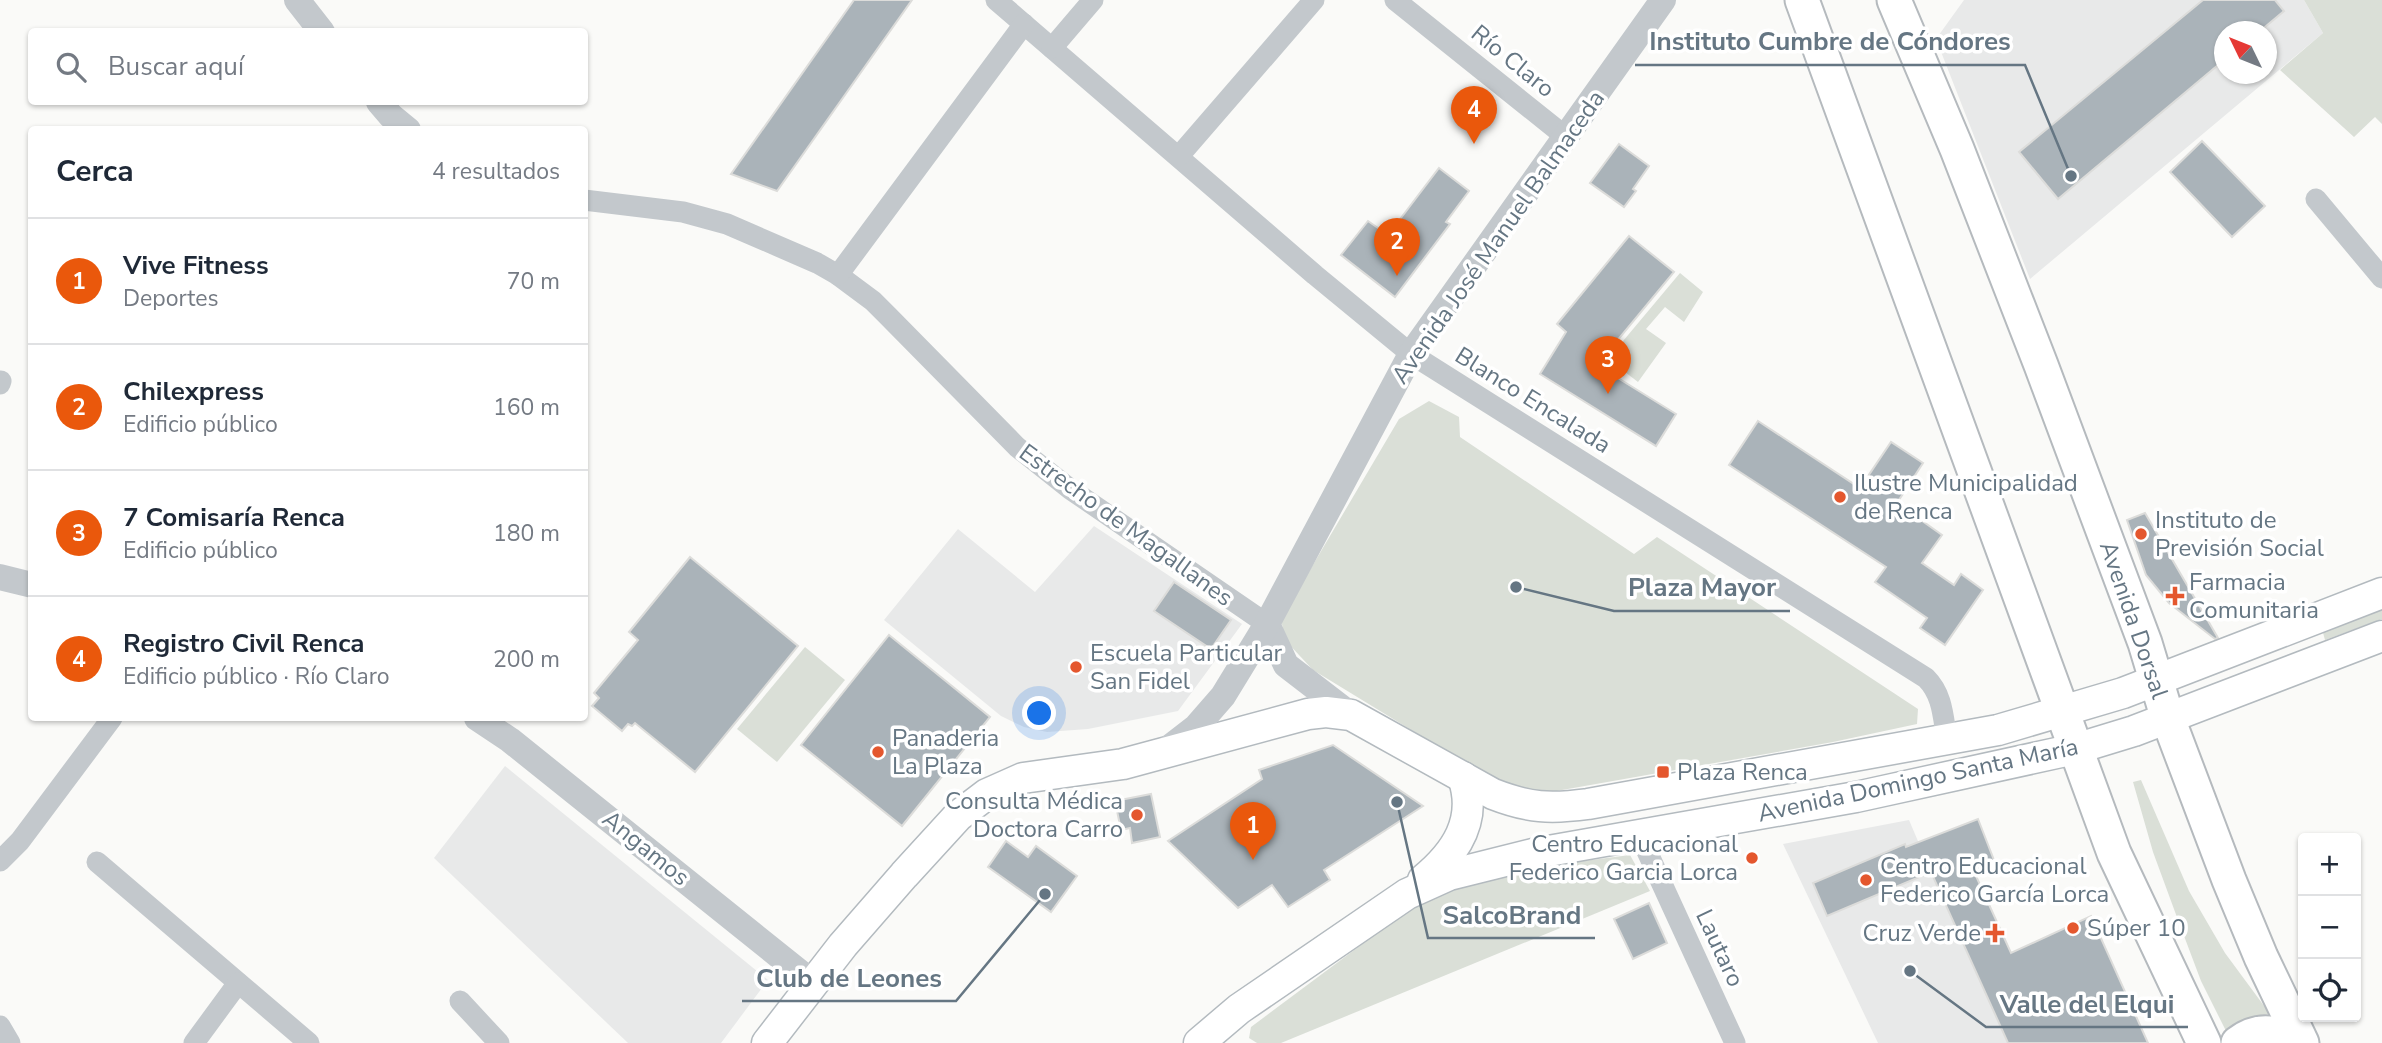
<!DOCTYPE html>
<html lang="es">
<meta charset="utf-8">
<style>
body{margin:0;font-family:"Nunito Sans",sans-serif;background:#f6f6f7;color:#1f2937}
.controls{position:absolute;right:21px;bottom:21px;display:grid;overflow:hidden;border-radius:7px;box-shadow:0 2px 5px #0004}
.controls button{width:63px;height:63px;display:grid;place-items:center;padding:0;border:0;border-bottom:2px solid #e0e1e3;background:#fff;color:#1f2937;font:35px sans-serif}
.compass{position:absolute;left:2214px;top:21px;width:63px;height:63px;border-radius:50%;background:#fff;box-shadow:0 2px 5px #0004;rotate:313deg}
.you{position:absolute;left:1040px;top:714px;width:24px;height:24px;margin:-18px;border:5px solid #fff;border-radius:50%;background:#1a73e8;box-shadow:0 0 0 10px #1a73e833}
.badge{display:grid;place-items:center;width:46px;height:46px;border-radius:50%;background:#ea580c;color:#fff;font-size:23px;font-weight:700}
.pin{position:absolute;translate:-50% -58px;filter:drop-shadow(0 2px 4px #0008)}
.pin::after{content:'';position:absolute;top:37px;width:24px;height:21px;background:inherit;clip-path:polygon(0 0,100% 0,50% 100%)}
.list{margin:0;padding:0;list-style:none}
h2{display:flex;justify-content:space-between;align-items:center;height:91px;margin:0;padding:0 28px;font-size:30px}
h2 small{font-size:23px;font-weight:400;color:#747a83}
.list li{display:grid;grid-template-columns:46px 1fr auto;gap:21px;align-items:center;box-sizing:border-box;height:126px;padding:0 28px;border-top:2px solid #e0e1e3}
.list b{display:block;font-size:26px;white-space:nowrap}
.list p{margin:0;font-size:23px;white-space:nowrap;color:#747a83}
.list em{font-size:23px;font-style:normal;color:#747a83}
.icon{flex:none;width:38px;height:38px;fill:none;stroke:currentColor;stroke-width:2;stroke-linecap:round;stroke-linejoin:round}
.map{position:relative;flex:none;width:2382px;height:1043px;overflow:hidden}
.search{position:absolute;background:#fff;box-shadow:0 2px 5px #0004;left:28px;top:28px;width:560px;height:77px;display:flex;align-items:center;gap:18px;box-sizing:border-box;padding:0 24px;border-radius:7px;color:#747a83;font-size:26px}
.panel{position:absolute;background:#fff;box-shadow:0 2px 5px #0004;left:28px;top:126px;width:560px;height:595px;border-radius:7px}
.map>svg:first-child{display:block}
.built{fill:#e8e9e9;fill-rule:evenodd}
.green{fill:#dadfd7}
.building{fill:#aab3b9;stroke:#dcdcda;stroke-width:2}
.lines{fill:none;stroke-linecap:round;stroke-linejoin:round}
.secondary-casing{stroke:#b3babf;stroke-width:33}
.primary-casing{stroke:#b5babe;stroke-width:37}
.minor{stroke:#c3c8cc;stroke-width:21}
.tertiary{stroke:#c3c8cc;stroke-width:26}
.secondary{stroke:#fff;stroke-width:30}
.primary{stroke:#fff;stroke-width:33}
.poi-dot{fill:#e4572e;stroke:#fff;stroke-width:2.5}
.labels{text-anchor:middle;stroke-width:7;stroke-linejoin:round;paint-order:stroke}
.street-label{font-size:24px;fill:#657683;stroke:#fff}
.poi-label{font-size:24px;fill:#657683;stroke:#fff;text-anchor:start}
.leader{fill:none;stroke:#657683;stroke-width:2.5}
.callout-dot{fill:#657683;stroke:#fff;stroke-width:2.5}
.callout-label{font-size:26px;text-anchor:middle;font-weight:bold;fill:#657683;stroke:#fff;stroke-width:7;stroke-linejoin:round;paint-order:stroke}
</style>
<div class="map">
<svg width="2382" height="1043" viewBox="0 0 2382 1043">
<rect width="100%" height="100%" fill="#fafaf8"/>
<g class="built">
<path d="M 1964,0 L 2304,0 L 2323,33 L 2030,279 L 1936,39 ZM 2224,32 L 2266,32 L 2266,74 L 2224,74 Z"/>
<path d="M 1094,526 L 1242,624 L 1178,711 L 1088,729 L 1047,732 L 1024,727 L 1001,716 L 884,620 L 958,529 L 1035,592 Z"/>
<path d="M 505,766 L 768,980 L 721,1043 L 628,1043 L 434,858 Z"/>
<path d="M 1909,820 L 1943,900 L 2008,1043 L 1878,1043 L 1783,844 Z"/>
</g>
<g class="green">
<path d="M 2304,0 L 2382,0 L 2382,124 L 2375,117 L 2354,137 L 2280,70 L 2323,33 Z"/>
<path d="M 1680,273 L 1703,292 L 1684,322 L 1665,307 L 1646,329 L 1666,343 L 1638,382 L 1608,359 Z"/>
<path d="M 1429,401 L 1459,417 L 1460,437 L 1634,554 L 1657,537 L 1918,709 L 1917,724 L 1833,742 L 1523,797 L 1480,778 L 1426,739 L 1313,670 L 1285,640 L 1281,619 L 1399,419 Z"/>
<path d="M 2382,605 L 2382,619 L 2325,640 L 2322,629 Z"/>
<path d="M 805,647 L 845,680 L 777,762 L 737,729 Z"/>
<path d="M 2141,780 L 2189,891 L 2225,953 L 2270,1014 C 2253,1016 2240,1023 2228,1035 L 2201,981 L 2178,920 L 2153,852 L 2133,782 Z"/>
<path d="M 1630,855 L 1650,891 L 1281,1043 L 1257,1043 L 1249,1038 L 1251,1027 L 1428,895 L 1469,876 Z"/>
</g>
<g class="building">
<path d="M 854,0 L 912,0 L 777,191 L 731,174 Z"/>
<path d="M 2203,0 L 2275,0 L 2284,11 L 2259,32 L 2224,32 L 2224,60 L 2058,199 L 2019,152 Z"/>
<path d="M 2202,141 L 2265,206 L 2232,237 L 2170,172 Z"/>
<path d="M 1619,144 L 1649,166 L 1633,189 L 1636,191 L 1624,207 L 1590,183 Z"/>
<path d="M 1439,168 L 1469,191 L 1446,222 L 1450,224 L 1395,297 L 1341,255 L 1368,221 L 1388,235 Z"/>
<path d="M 1629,236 L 1674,272 L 1597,365 L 1676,414 L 1656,446 L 1540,374 L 1566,332 L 1557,324 Z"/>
<path d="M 1758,421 L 1860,488 L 1891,442 L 1923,463 L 1897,503 L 1942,535 L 1922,563 L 1954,585 L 1961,574 L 1983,590 L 1945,645 L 1920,628 L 1927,618 L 1875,582 L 1886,567 L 1729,465 Z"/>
<path d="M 2145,513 L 2218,638 L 2215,639 L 2169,603 L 2146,575 L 2127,520 Z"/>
<path d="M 690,557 L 798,646 L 695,772 L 635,723 L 632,726 L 628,724 L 622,731 L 592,706 L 599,698 L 594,693 L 638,640 L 629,632 Z"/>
<path d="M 1174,582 L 1231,620 L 1211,649 L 1154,611 Z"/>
<path d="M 889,635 L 990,717 L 902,826 L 801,745 Z"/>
<path d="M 1333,745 L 1423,806 L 1324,870 L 1330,880 L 1288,907 L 1272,885 L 1238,908 L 1168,841 L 1262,779 L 1259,770 Z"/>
<path d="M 1151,794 L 1160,837 L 1132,843 L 1130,828 L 1121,830 L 1115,801 Z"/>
<path d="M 1978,819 L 1997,868 L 1976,876 L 2011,953 L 2091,916 L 2148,1043 L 2008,1043 L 1931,872 L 1827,916 L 1813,883 L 1905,844 L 1906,847 Z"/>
<path d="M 1006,841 L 1028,857 L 1036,846 L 1077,876 L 1051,912 L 988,867 Z"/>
<path d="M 1649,903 L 1667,943 L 1633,959 L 1614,919 Z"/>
</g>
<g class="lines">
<defs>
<g id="secondary">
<path d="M 1423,880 C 1456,853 1478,820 1463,777"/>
<path d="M 767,1043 L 843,945 L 904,875 L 958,816 L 987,794 L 1023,778 L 1123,764 L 1308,714 L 1326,712 L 1351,715 L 1493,794 C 1529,808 1550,809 1588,804 L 1998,730 L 2123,693 L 2382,593"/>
<path d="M 1199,1043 L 1239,1009 L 1407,894 L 1449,875 L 1537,853 L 1856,797 L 2075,749 L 2134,731 L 2382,636"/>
</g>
<g id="primary">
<path d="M 1802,0 L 2114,853 L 2204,1043"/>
<path d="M 1894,0 L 1957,149 L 2041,365 L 2145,643 L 2167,716 L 2229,880 L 2261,957 L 2302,1043"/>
<path d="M 2238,1043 C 2260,1026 2278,1033 2301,1043"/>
</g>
</defs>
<use href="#secondary" class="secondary-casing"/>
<use href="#primary" class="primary-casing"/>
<g class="minor">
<path d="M 996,0 L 1315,275 L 1411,354 L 1926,678 C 1943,695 1943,717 1947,740"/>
<path d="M 1395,0 L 1566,137"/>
<path d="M 1052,48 L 1093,0"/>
<path d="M 1179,156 L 1314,0"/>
<path d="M 2316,199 L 2382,278"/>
<path d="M 584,200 L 683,212 L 727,224 L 817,263 L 838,275 L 873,301 L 888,316 L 1017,447 L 1070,489 L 1267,624"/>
<path d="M 838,275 L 1024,24"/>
<path d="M 0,384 L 1,381"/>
<path d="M 1640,836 L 1735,1043"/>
<path d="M 0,861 L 20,841 L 112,718"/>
<path d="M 97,862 L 309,1043"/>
<path d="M 460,1001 L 499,1043"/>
<path d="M 0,1026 L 10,1043"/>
<path d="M 194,1043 L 238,983"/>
</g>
<g class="tertiary">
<path d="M 297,0 L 322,32"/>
<path d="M 379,102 L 391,116 L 408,130"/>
<path d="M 0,577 L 32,585"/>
<path d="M 1267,624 L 1286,665 L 1351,715"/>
<path d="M 477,718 L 510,740 L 813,983"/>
<path d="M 1165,751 L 1196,727 L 1223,696 L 1267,624 L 1411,354 L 1663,0"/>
</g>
<use href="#secondary" class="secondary"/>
<use href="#primary" class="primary"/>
</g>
<g class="poi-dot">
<circle cx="1840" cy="497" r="7"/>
<circle cx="2141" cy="534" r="7"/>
<path d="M2171.5 585.5h7v7h7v7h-7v7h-7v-7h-7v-7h7z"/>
<circle cx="1076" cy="667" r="7"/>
<circle cx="878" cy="752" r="7"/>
<rect x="1656" y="765" width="14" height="14" rx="3.5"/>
<circle cx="1137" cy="815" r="7"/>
<circle cx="1752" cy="858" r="7"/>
<circle cx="1866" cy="880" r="7"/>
<circle cx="2073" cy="928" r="7"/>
<path d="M1991.5 922.5h7v7h7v7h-7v7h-7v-7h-7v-7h7z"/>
</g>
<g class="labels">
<g class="street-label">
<text transform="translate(1513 61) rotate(39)" y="8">Río Claro</text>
<text transform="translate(1498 237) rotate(-55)" y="8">Avenida José Manuel Balmaceda</text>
<text transform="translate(1533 400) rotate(32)" y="8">Blanco Encalada</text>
<text transform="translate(1126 525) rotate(36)" y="8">Estrecho de Magallanes</text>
<text transform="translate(2134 620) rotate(71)" y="8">Avenida Dorsal</text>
<text transform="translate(1918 780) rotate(-12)" y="8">Avenida Domingo Santa María</text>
<text transform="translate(646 848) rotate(39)" y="8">Angamos</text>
<text transform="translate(1720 948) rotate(65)" y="8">Lautaro</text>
</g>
<g class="poi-label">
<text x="1854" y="491">Ilustre Municipalidad<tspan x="1854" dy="28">de Renca</tspan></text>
<text x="2155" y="528">Instituto de<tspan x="2155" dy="28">Previsión Social</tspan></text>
<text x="2189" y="590">Farmacia<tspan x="2189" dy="28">Comunitaria</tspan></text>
<text x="1090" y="661">Escuela Particular<tspan x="1090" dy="28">San Fidel</tspan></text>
<text x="892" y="746">Panaderia<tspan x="892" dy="28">La Plaza</tspan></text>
<text x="1677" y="780">Plaza Renca</text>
<text x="1123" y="809" text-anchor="end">Consulta Médica<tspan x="1123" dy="28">Doctora Carro</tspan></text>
<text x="1738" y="852" text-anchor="end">Centro Educacional<tspan x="1738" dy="28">Federico Garcia Lorca</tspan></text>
<text x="1880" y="874">Centro Educacional<tspan x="1880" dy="28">Federico García Lorca</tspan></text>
<text x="2087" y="936">Súper 10</text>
<text x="1981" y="941" text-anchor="end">Cruz Verde</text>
</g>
</g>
<path class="leader" d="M2071 176L2025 65H1635M1516 587L1614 611H1790M1397 802L1428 938H1595M1045 894L956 1001H742M1910 971L1986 1027H2188"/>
<g class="callout-dot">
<circle cx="2071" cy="176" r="7"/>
<circle cx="1516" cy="587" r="7"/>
<circle cx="1397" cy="802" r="7"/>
<circle cx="1045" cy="894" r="7"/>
<circle cx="1910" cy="971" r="7"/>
</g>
<g class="callout-label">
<text x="1830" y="50">Instituto Cumbre de Cóndores</text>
<text x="1702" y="596">Plaza Mayor</text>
<text x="1512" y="924">SalcoBrand</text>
<text x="849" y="987">Club de Leones</text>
<text x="2087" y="1013">Valle del Elqui</text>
</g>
</svg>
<div class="controls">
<button>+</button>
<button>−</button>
<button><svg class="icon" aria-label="locate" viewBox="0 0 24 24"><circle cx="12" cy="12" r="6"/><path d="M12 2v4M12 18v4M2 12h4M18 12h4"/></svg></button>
</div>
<svg class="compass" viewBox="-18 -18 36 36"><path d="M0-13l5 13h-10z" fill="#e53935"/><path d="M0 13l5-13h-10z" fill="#747a83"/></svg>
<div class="you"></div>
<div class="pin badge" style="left:1253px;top:860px">1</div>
<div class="pin badge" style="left:1397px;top:276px">2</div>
<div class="pin badge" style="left:1608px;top:394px">3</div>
<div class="pin badge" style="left:1474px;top:144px">4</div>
<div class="search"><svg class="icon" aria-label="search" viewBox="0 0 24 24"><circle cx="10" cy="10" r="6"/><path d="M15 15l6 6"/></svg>Buscar aquí</div>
<section class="panel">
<h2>Cerca<small>4 resultados</small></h2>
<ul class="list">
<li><span class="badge">1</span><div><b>Vive Fitness</b><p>Deportes</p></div><em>70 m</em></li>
<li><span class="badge">2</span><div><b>Chilexpress</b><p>Edificio público</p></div><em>160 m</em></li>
<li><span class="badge">3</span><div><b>7 Comisaría Renca</b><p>Edificio público</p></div><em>180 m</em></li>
<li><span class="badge">4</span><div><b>Registro Civil Renca</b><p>Edificio público · Río Claro</p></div><em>200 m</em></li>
</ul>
</section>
</div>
